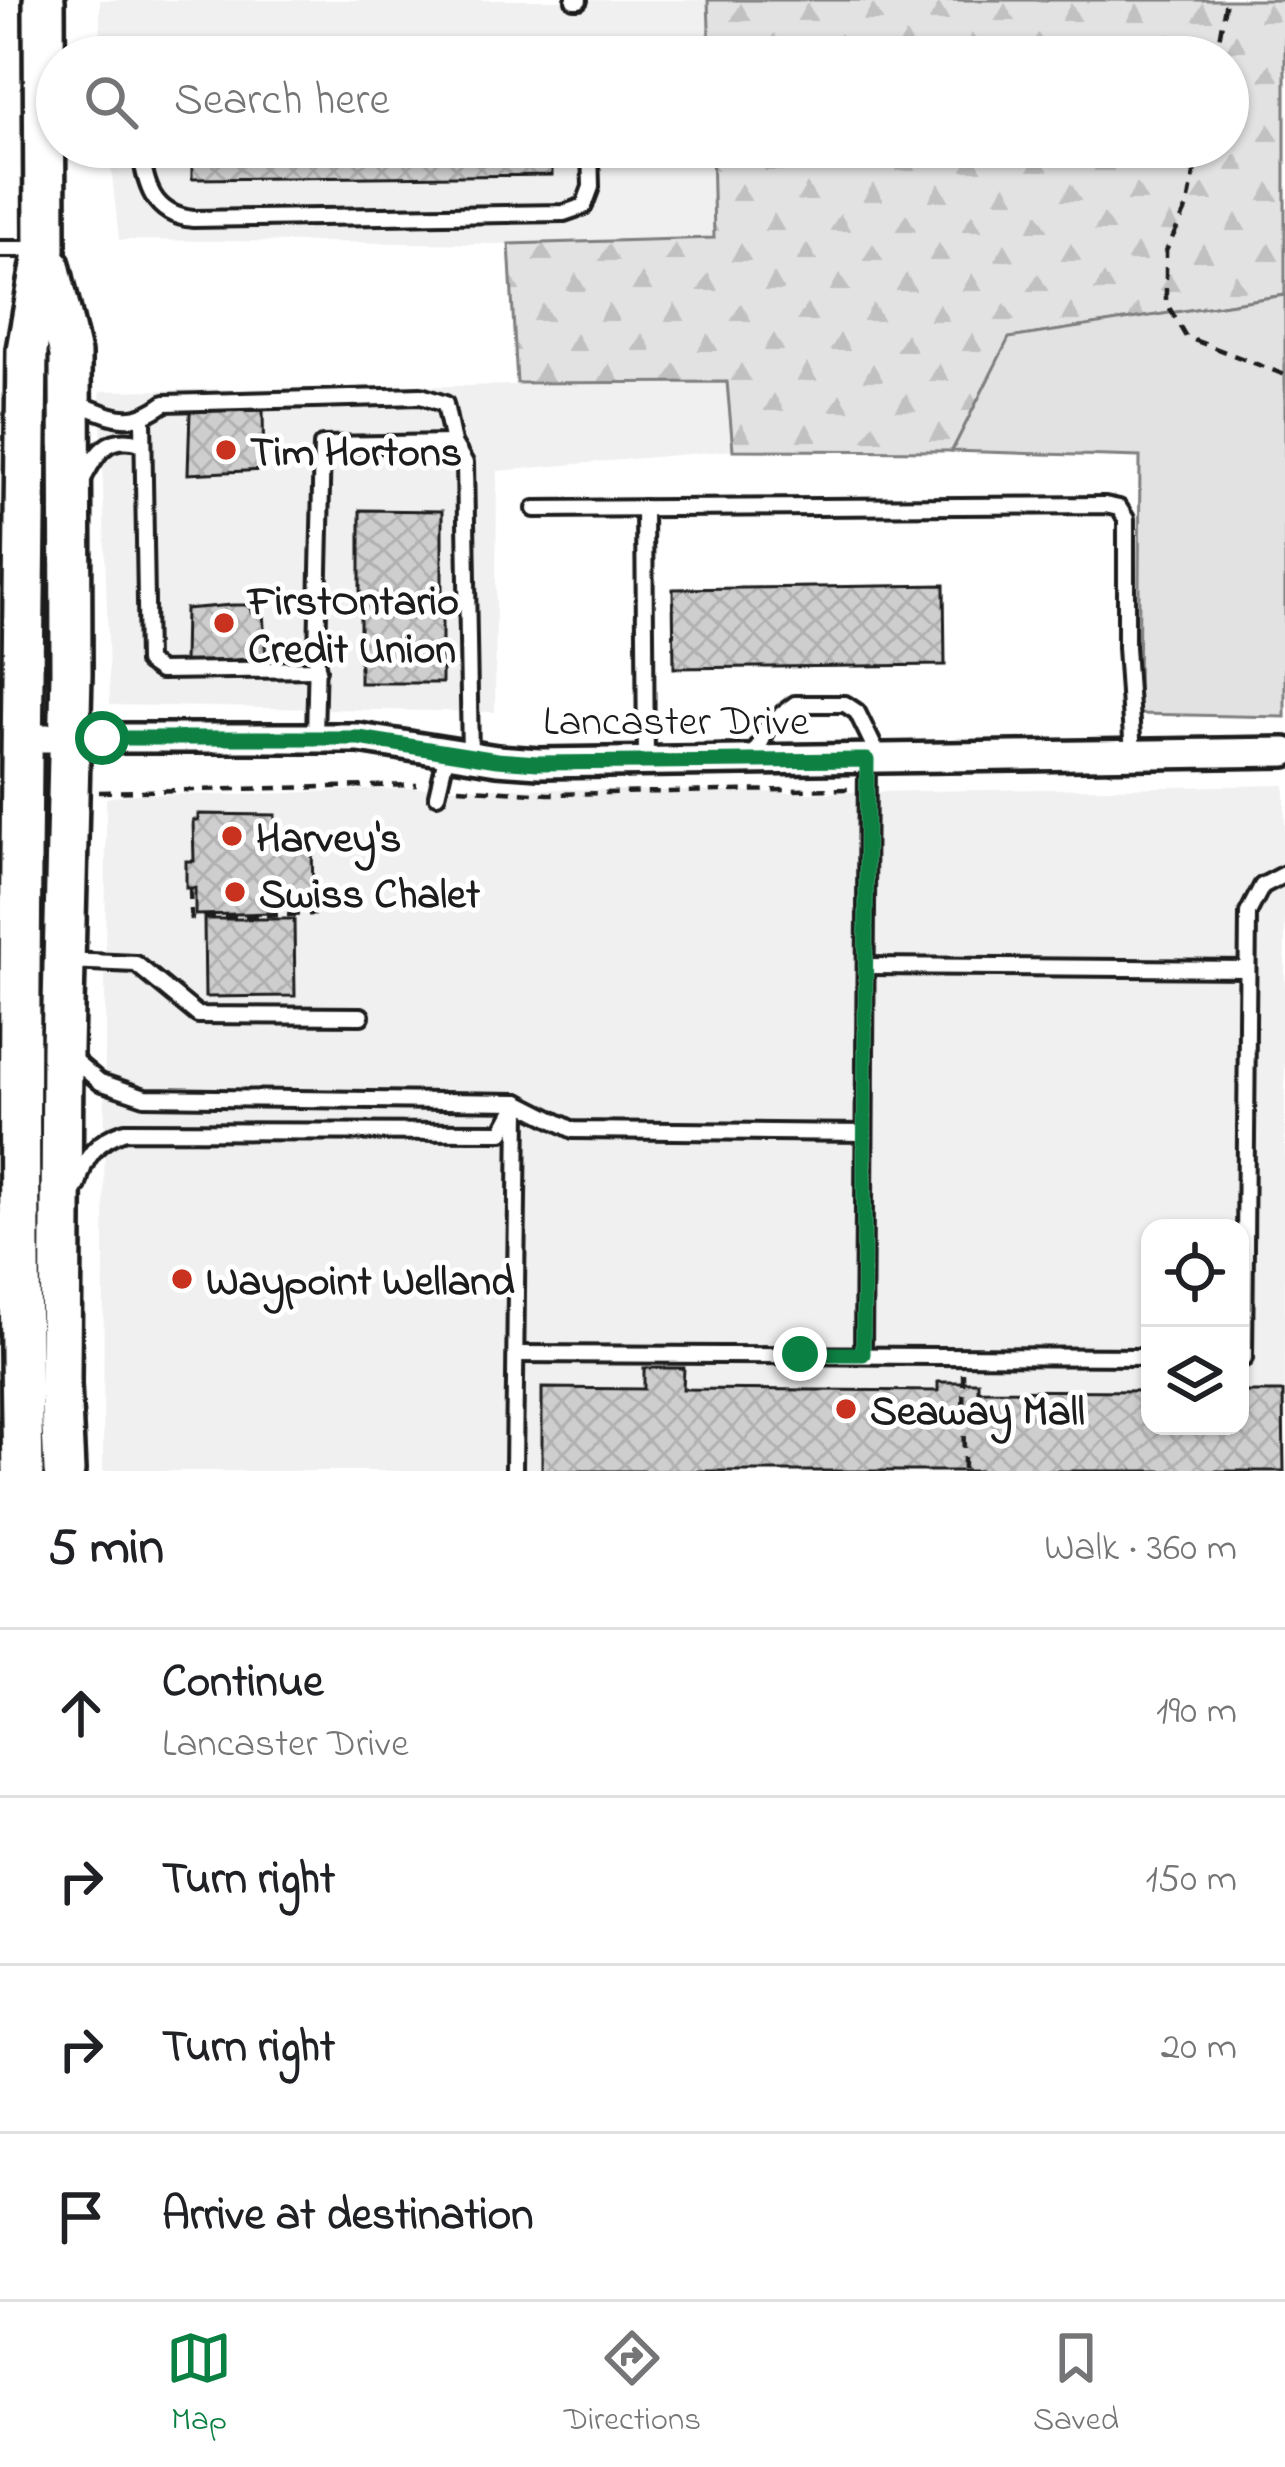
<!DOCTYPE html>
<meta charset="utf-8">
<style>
body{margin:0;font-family:"Indie Flower",sans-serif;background:#f6f6f6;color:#202124}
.controls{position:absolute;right:36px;bottom:36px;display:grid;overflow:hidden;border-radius:24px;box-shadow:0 3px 9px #0004}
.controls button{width:108px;height:108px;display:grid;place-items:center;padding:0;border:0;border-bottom:3px solid #e0e0e0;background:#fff;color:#202124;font:60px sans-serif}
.stop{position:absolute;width:36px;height:36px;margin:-27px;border:9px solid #0b8043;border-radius:50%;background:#fff}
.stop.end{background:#0b8043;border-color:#fff;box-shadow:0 3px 12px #0008}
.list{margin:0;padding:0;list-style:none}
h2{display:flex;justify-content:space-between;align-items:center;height:156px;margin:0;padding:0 48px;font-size:51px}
h2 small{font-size:39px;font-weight:400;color:#757577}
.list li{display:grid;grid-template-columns:78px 1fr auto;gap:36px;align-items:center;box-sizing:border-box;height:168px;padding:0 48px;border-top:3px solid #e0e0e0}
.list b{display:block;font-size:45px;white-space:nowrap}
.list p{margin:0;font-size:39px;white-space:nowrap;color:#757577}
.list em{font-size:39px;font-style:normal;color:#757577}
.icon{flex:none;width:66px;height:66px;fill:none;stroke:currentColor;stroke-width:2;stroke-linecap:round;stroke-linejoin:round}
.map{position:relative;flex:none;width:1285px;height:1471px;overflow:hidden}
.search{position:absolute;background:#fff;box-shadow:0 3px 9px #0004;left:36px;right:36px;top:36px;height:132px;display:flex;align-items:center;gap:30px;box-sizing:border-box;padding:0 42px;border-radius:66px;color:#757577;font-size:45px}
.sheet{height:828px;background:#fff}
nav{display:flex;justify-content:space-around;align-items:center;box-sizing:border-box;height:168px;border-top:3px solid #e0e0e0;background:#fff;font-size:33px;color:#757577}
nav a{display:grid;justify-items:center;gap:6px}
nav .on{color:#0b8043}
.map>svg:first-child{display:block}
.built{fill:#f0f0f0;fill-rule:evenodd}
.forest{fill:url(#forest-firs);stroke:#7f7f7f;stroke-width:3}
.park{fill:#e2e2e2;stroke:#7f7f7f;stroke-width:3}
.building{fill:url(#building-cross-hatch);stroke:#1c1c1c;stroke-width:3}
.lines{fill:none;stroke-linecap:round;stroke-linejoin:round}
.lane-casing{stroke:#1c1c1c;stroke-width:22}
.street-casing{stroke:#1c1c1c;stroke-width:36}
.secondary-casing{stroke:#1c1c1c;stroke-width:48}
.path{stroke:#1c1c1c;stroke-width:4.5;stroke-dasharray:12 9;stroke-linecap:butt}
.lane{stroke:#fff;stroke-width:14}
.street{stroke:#fff;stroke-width:27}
.secondary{stroke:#fff;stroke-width:39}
.route{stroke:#0b8043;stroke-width:15}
.poi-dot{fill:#c8321e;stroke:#fff;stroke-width:4.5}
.labels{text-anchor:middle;stroke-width:10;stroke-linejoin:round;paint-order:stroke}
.poi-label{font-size:42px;font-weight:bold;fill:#1c1c1c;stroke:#fff;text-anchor:start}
.street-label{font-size:42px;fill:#1c1c1c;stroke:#fff}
</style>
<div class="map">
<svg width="1285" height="1471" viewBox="0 0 1285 1471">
<defs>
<pattern id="forest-firs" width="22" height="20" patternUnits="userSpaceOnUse" patternTransform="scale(3)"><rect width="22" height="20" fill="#e2e2e2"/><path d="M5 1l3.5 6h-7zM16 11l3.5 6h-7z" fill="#c1c1c1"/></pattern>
<pattern id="building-cross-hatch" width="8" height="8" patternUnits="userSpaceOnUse" patternTransform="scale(3)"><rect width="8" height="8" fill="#cecece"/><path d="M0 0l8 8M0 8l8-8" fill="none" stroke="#b0b0b0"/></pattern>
</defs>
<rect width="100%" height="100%" fill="#fff"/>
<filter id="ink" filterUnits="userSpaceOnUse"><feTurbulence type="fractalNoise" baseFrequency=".00833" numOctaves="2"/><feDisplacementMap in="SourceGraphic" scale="24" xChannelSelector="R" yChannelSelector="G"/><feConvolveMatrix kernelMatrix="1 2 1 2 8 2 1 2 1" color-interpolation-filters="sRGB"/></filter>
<g filter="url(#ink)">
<g class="built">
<path d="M 100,0 L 708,0 L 710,57 L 100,57 Z"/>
<path d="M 109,147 L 712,147 L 714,238 L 509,244 L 119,240 Z"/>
<path d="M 728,382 L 733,450 L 497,471 L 495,712 L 110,705 L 100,391 Z"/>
<path d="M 1285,785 L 1285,1471 L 103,1471 L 106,798 L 134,794 L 236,795 L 437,787 L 804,793 ZM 1150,1228 L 1240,1228 L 1240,1426 L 1150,1426 Z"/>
</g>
<path class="forest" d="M 708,0 L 1285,0 L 1285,295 L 1010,338 L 952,451 L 733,450 L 727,382 L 517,383 L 509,244 L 714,238 L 712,147 L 1228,147 L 1228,57 L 710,57 Z"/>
<path class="park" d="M 1285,295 L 1285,717 L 1138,714 L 1140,457 L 952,451 L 1009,338 Z"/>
<g class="building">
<path d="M 192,147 L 552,147 L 552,175 L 192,179 Z"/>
<path d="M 263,410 L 264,470 L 188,474 L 190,411 Z"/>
<path d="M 360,510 L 442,511 L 442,683 L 360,683 Z"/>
<path d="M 944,585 L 945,665 L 674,668 L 673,589 Z"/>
<path d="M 232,605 L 251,605 L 251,612 L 263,612 L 266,658 L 184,663 L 185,609 Z"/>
<path d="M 198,814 L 275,815 L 275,840 L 312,838 L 313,903 L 276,904 L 276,913 L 195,915 L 195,888 L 186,888 L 186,861 L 194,861 L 193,820 L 198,820 Z"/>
<path d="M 204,919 L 294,919 L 295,996 L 205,997 Z"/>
<path d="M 644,1368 L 684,1368 L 683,1389 L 938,1391 L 938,1382 L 978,1382 L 978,1390 L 1150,1391 L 1150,1426 L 1240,1426 L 1240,1392 L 1283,1392 L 1284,1471 L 542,1471 L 542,1388 L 644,1389 Z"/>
</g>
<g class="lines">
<defs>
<g id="lane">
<path d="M 574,0 L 579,0"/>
<path d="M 140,147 C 145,184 152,215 193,219 L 564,213 L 584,206 L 591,187 L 590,147"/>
<path d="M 0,249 L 43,249"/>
<path d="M 74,402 C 114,416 128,430 165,403 L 421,396 L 445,404 L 453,443"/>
<path d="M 143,419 L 147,662 L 160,671 L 318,669"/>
<path d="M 82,481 C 96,454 107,433 141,443"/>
<path d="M 644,508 L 646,761"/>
<path d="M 535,509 L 1105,505 L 1119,508 L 1126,519 L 1126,647 L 1133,754"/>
<path d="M 315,737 L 322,445 L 453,443 L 465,463 L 470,756"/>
<path d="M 752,760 L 771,722 L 795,704 L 845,704 L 857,712 L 880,759"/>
<path d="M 437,795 L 447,753"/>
<path d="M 68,961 L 136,964 L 198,1015 L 361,1016"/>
<path d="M 867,966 L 1247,969"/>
<path d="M 69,1056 L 100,1082 L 145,1097 L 518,1102 L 573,1130 L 864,1133"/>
<path d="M 78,1185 C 84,1157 97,1140 125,1131 L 502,1132 L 518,1102"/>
<path d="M 516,1354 L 1150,1357"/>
<path d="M 863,1354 L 867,760"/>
<path d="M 1240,1358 L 1244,1358 L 1248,913 L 1262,886 L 1285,874"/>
<path d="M 514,1471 L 518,1107"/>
</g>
<path id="street" d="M 23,738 L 359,738 L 497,760 L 539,763 L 1285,752"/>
<g id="secondary">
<path d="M 49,265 L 70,354 L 71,673 L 62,1048 L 60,1384 L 64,1471"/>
<path d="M 23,1471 C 15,1097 23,724 27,350 L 45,249 L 44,0"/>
</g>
</defs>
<use href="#lane" class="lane-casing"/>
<use href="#street" class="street-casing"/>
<use href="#secondary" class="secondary-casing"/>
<g class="path">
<path d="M 1216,57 L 1226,0"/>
<path d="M 1199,147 L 1188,205 L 1166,251 L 1166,302 L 1186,337 L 1285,375"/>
<path d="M 458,788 L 548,794 L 849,789"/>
<path d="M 99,792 L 417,785"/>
<path d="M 190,888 L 191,918 L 316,914"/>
<path d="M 963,1373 L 964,1471"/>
</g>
<use href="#lane" class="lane"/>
<use href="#street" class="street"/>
<use href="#secondary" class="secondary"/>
</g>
</g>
<g class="lines" filter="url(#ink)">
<path class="route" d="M 102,738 L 359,738 L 497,760 L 538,763 L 867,760 L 863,1354 L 800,1354"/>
</g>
<g class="poi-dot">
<circle cx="226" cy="450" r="12"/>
<circle cx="224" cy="623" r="12"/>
<circle cx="232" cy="836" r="12"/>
<circle cx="235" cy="892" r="12"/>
<circle cx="182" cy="1279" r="12"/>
<circle cx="846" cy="1409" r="12"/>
</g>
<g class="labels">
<g class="poi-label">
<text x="250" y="465">Tim Hortons</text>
<text x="248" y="614">FirstOntario<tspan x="248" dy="48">Credit Union</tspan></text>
<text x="256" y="851">Harvey's</text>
<text x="259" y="907">Swiss Chalet</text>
<text x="206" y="1294">Waypoint Welland</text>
<text x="870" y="1424">Seaway Mall</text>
</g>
<g class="street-label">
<text x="676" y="734">Lancaster Drive</text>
</g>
</g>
</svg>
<div class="controls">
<button><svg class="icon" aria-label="locate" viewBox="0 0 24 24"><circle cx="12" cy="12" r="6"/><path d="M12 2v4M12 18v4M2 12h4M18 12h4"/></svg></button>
<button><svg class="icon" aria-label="layers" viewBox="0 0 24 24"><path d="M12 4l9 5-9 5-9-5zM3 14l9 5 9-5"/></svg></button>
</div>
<div class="stop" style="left:102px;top:738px"></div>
<div class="stop end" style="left:800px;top:1354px"></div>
<div class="search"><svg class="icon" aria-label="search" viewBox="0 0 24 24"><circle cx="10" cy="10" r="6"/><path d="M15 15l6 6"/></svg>Search here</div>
</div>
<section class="sheet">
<h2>5 min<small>Walk · 360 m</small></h2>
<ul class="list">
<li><svg class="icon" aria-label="ahead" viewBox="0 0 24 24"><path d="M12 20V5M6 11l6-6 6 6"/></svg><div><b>Continue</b><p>Lancaster Drive</p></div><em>190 m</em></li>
<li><svg class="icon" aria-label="right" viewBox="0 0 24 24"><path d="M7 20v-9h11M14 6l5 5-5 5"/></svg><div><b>Turn right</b></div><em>150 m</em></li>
<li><svg class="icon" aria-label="right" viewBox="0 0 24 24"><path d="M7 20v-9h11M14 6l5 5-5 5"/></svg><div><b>Turn right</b></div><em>20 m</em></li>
<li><svg class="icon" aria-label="arrive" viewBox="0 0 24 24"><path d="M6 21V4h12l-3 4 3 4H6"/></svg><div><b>Arrive at destination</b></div></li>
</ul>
</section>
<nav>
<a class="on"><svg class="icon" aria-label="map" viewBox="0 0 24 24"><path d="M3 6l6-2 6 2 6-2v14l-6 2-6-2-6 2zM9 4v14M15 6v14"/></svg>Map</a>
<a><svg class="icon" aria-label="directions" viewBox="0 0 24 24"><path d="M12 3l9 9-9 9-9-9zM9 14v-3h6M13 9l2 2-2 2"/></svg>Directions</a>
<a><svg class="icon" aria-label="saved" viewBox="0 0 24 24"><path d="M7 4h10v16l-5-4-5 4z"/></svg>Saved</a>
</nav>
